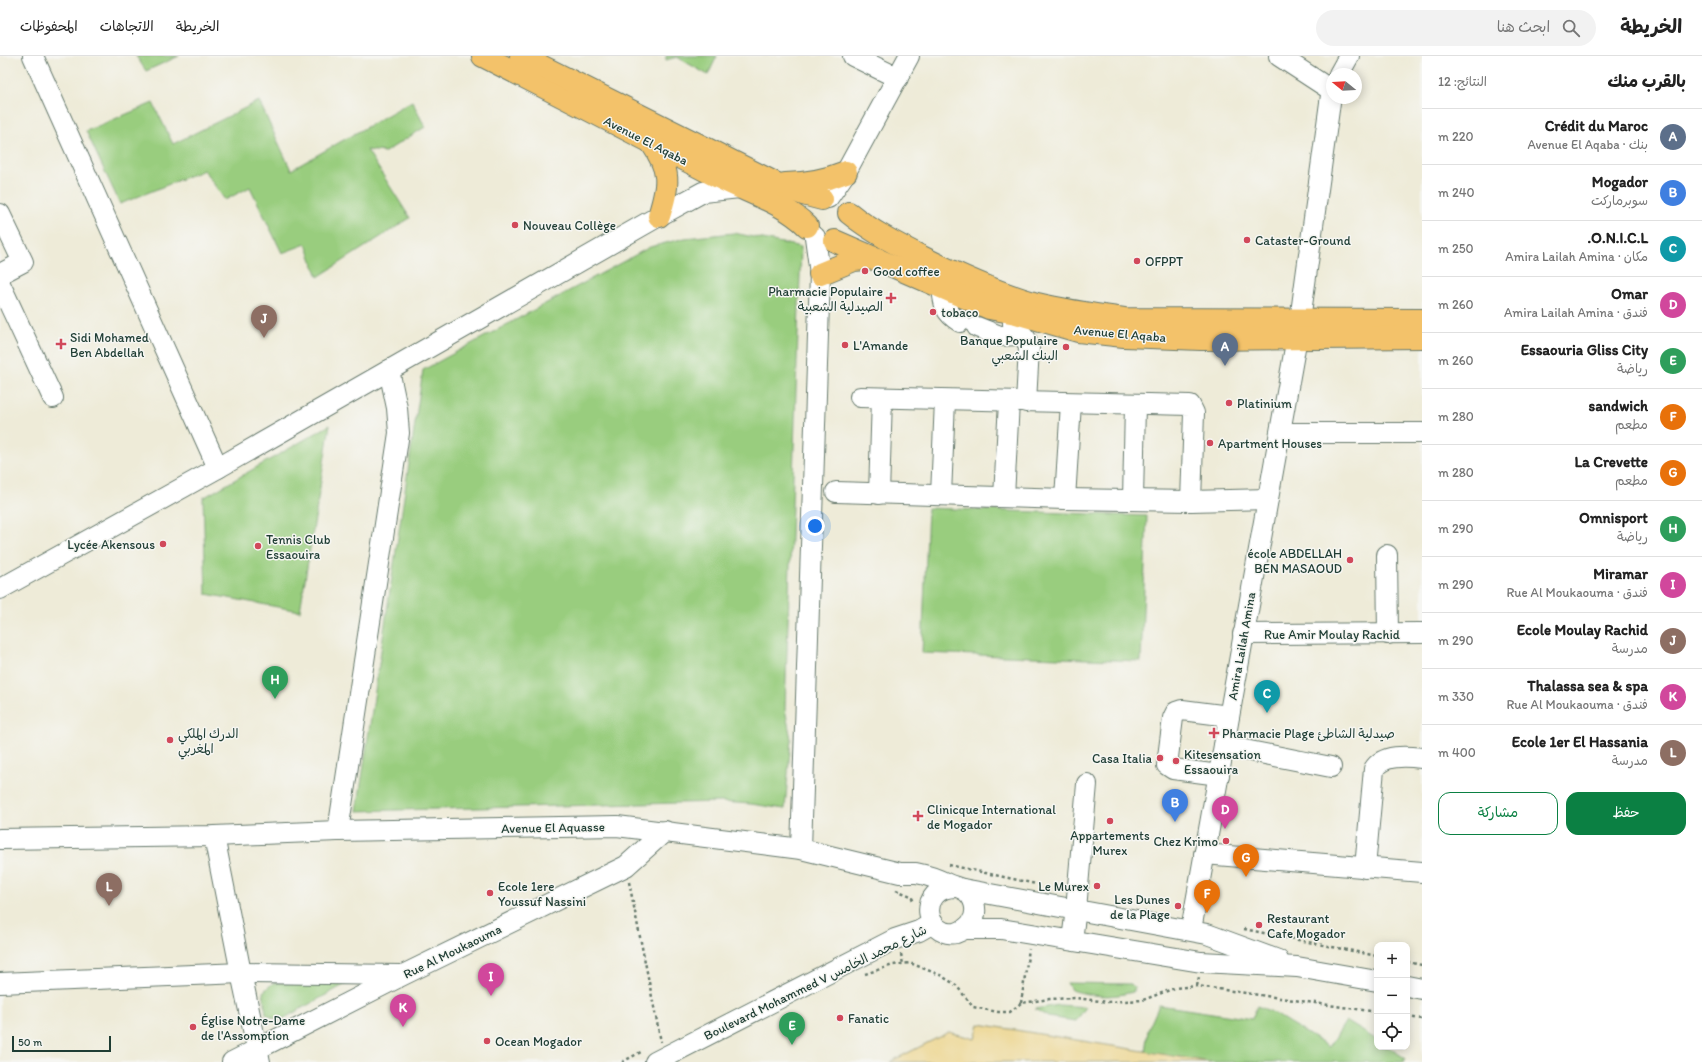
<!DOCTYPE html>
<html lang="ar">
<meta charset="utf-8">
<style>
body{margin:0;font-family:Itim,"Playpen Sans Arabic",sans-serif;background:#f2f2f2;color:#222;direction:rtl}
.controls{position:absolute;right:12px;bottom:12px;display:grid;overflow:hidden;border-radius:8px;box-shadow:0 2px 10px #0003}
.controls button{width:36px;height:36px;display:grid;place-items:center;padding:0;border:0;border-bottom:1px solid #e0e0e0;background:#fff;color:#222;font:20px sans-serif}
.compass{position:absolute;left:1326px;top:12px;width:36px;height:36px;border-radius:50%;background:#fff;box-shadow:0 2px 10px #0003;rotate:288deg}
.scale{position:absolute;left:12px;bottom:10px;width:99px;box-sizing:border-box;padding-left:4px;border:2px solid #1f3d34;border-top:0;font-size:11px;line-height:14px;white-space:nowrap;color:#1f3d34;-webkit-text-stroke:3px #f6f6f2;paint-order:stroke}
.you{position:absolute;left:815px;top:470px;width:14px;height:14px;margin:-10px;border:3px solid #fff;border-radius:50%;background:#1a73e8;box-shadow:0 0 0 6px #1a73e833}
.badge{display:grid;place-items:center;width:26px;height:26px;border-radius:50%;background:#0b8043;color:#fff;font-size:13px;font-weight:700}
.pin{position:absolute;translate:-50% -33px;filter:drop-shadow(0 1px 2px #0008)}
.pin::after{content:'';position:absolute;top:21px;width:14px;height:12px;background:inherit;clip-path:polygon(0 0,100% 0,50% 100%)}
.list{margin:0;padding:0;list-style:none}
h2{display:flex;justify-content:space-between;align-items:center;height:52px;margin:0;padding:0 16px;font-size:17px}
h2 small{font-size:13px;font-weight:400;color:#767676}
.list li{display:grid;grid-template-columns:26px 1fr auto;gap:12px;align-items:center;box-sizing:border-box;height:56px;padding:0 16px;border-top:1px solid #e0e0e0}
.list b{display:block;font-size:15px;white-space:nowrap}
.list p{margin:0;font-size:13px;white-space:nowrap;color:#767676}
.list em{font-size:13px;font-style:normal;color:#767676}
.actions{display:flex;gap:8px;padding:12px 16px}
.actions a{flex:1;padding:9px 0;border:1px solid #0b8043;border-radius:12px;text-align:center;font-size:14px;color:#0b8043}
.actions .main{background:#0b8043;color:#fff}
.icon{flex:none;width:22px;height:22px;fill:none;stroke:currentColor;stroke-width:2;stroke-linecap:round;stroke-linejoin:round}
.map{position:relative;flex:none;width:1422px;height:1006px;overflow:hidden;direction:ltr}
header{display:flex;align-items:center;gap:24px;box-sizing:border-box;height:56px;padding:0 20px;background:#fff;border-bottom:1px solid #e0e0e0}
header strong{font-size:19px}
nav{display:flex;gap:22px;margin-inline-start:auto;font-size:14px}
.search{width:280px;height:36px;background:#f2f2f2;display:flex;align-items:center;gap:10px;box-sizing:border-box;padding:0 14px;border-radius:22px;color:#767676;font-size:15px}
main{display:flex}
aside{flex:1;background:#fff}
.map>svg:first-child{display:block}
.green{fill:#99cd7e;stroke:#5c8559}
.sand{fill:#eeda9e;stroke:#868c69}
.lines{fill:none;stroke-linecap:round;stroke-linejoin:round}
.minor-casing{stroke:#677a6d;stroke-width:22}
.major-casing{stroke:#677a6d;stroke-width:24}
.path{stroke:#677a6d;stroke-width:2.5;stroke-dasharray:3 3;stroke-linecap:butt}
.minor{stroke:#fff;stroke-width:20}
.major{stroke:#f3c26a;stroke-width:22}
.poi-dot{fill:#d1495b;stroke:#f6f6f2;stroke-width:1.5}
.labels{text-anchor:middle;stroke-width:3;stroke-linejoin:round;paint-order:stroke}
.street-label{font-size:13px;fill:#1f3d34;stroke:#f6f6f2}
.poi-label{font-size:13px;fill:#1f3d34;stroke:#f6f6f2;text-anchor:start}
</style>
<header>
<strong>الخريطة</strong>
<div class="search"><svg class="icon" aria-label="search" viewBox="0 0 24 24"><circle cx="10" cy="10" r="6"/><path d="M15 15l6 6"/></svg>ابحث هنا</div>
<nav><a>الخريطة</a><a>الاتجاهات</a><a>المحفوظات</a></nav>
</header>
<main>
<aside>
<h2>بالقرب منك<small>النتائج: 12</small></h2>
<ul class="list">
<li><span class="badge" style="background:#5c6f8a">A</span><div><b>Crédit du Maroc</b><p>بنك · Avenue El Aqaba</p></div><em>220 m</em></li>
<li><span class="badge" style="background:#3f7fe0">B</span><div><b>Mogador</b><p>سوبرماركت</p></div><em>240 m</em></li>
<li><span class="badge" style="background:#0f9aa8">C</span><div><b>O.N.I.C.L.</b><p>مكان · Amira Lailah Amina</p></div><em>250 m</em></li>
<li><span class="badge" style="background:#d1479c">D</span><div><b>Omar</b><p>فندق · Amira Lailah Amina</p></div><em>260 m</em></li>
<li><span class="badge" style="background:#2e9e5b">E</span><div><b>Essaouria Gliss City</b><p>رياضة</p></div><em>260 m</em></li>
<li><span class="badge" style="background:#e8710a">F</span><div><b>sandwich</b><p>مطعم</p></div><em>280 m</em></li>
<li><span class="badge" style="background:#e8710a">G</span><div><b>La Crevette</b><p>مطعم</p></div><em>280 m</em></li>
<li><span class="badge" style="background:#2e9e5b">H</span><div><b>Omnisport</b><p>رياضة</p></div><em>290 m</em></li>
<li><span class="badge" style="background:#d1479c">I</span><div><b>Miramar</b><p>فندق · Rue Al Moukaouma</p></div><em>290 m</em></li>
<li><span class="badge" style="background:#8d6e63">J</span><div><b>Ecole Moulay Rachid</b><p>مدرسة</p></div><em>290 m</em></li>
<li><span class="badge" style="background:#d1479c">K</span><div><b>Thalassa sea &amp; spa</b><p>فندق · Rue Al Moukaouma</p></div><em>330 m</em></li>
<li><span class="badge" style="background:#8d6e63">L</span><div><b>Ecole 1er El Hassania</b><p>مدرسة</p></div><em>400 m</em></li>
</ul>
<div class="actions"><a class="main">حفظ</a><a>مشاركة</a></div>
</aside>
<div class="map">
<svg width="1422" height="1006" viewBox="0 0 1422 1006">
<rect width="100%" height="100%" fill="#f6f6f2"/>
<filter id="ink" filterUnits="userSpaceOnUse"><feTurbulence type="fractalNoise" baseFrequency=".025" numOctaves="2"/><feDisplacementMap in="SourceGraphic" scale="8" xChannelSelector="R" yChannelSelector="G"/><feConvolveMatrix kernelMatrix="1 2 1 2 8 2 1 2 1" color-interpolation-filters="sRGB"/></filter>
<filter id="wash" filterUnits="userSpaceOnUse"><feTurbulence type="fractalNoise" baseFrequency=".012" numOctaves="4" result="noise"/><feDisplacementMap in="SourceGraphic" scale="16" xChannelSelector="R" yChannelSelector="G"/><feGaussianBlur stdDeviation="0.9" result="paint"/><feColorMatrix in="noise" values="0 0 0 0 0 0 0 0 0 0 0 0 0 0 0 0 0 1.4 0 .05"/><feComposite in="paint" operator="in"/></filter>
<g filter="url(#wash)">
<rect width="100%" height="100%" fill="#eeebd8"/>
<g class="green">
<path d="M 136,0 L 179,0 L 146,15 Z"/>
<path d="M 666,0 L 717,0 L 708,19 L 677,1 L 666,4 Z"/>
<path d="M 259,45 L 291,114 L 412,45 L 425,71 L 385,96 L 367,94 L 410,162 L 318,221 L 306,188 L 282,197 L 250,131 L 225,144 L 204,114 L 120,148 L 86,75 L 153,47 L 173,88 Z"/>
<path d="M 734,177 L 801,191 L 785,653 L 791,683 L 785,753 L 751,748 L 721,746 L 357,755 L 423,314 L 650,191 L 685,182 Z"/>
<path d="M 330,369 L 300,555 L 206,538 L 203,442 Z"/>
<path d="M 928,452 L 1147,460 L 1141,605 L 922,597 Z"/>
<path d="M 351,925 L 279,965 L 266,958 L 263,936 L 273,927 Z"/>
<path d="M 1067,927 L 1131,928 L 1135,932 L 1133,936 C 1108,942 1096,941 1071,934 Z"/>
<path d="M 1059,949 L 1086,951 L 1076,965 L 1048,961 L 1035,953 Z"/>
<path d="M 1159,949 L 1252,963 L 1257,950 L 1270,955 L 1329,991 L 1346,965 L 1377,984 L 1377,991 L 1388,991 L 1405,1002 L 1403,1006 L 1210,1006 L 1145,996 L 1148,974 Z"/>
</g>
<path class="sand" d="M 979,968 L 1210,1006 L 890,1006 L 949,976 L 975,983 Z"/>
</g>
<g filter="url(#ink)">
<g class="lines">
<defs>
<g id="minor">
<path d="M 33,0 L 218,412"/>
<path d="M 853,0 L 898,22"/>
<path d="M 1279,0 L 1331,34"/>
<path d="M 1339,18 L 1349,0"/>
<path d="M 828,142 L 846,116 L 909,0"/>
<path d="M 0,158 L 23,206 L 0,218"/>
<path d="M 0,228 L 53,342"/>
<path d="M 942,232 C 944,249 944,256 960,266"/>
<path d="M 1016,257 L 1013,267 L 1026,283 L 1029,292 L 1026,346"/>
<path d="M 977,271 L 1000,280 L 1017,279 L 1013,267"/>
<path d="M 860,341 L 1190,349 L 1194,357 L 1191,445"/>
<path d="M 1281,377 L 1422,377"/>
<path d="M 836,436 L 1065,443 L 1191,445 L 1268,443"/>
<path d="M 879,438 L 882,342"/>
<path d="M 941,439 L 945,344"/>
<path d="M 1004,441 L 1009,346"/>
<path d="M 1065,443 L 1071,347"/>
<path d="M 1133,444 L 1135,348"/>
<path d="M 1387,499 L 1388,578"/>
<path d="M 0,533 L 218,412 L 659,160 L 703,136 L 739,132 L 743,124"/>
<path d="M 1243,578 L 1422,577"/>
<path d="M 1224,690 L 1331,711"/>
<path d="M 1219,719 L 1173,713 L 1167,709 L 1173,662 L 1176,656 L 1182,654 L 1229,660"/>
<path d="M 338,775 L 399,377 L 397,352 L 389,314"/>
<path d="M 214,780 L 241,917 L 260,1006"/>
<path d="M 0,783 L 214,780 L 338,775 L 617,770 L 801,793 L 900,817 C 906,817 911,817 916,817 C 927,819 938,823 948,828 C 952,830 958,831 962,833 C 975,839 979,856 971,867 C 967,872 962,875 956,877 C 924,882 917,832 955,831"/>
<path d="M 801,793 L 820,218 L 815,181"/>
<path d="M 1204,798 L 1422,816"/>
<path d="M 1365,812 L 1374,713 C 1383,698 1407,700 1422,702"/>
<path d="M 963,833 L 1207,878 L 1278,904"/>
<path d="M 966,873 L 1001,873 L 1201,906 L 1297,911 L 1377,925"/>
<path d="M 1191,874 L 1300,264 L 1332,32"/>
<path d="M 1072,884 L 1076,853 L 1087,728"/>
<path d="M 0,927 L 241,917 L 401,919"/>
<path d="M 1407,930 L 1422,933"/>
<path d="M 232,1006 L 403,919 L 626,810 L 665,775"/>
<path d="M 655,1006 L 895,883 L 919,875 L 933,867"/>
</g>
<g id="major">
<path d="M 483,0 C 562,40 642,81 720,122 C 749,137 784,147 807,170"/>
<path d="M 521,0 L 777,128 L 803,138 L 822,143"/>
<path d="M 651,86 C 671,115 669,128 659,160"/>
<path d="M 785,128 C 806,128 826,124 846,116"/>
<path d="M 849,157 C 871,175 896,188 922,201 C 958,219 997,237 1037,248 C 1066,255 1095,259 1124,263 L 1422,264"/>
<path d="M 835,185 L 989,252 L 1016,257 L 1078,275 L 1124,280 L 1201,283 L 1422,281"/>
<path d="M 820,218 L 854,204 L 876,202"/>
</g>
</defs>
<use href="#minor" class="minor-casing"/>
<use href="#major" class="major-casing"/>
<g class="path">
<path d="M 949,809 L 1036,828"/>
<path d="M 629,826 L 661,986"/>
<path d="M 896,834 L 911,840 L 914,846"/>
<path d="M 1244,873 L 1377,900"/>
<path d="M 901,898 L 903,908"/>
<path d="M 1407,906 L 1422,909"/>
<path d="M 865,918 L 893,909 L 910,907 L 940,919 L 956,929 L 973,951 L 998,956 L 1010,956 L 1021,947 L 1050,943 L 1076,942 L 1108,946 L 1143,944 L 1175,932 L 1197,930 L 1377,956"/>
<path d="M 1197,930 L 1199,921"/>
<path d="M 1021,947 L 1029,893"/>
<path d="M 1407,961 L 1422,963"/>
<path d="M 622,1006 L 641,996"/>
</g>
<use href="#minor" class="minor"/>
<use href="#major" class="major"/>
</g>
</g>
<g class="poi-dot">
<circle cx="515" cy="169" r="4"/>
<circle cx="1247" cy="184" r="4"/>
<circle cx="1137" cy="205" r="4"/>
<circle cx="865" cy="215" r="4"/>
<path d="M889 236h4v4h4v4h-4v4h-4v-4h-4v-4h4z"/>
<circle cx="933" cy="256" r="4"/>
<path d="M59 282h4v4h4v4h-4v4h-4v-4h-4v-4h4z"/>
<circle cx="845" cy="289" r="4"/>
<circle cx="1066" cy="291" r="4"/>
<circle cx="1229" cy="347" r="4"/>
<circle cx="1210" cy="387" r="4"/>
<circle cx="163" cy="488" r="4"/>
<circle cx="258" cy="490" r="4"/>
<circle cx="1350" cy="504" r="4"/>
<path d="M1212 671h4v4h4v4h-4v4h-4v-4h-4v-4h4z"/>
<circle cx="170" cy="684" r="4"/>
<circle cx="1160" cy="702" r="4"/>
<circle cx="1176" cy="705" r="4"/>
<path d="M916 754h4v4h4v4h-4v4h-4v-4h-4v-4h4z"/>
<circle cx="1110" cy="765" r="4"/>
<circle cx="1226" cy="785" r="4"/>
<circle cx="1097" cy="830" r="4"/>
<circle cx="490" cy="837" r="4"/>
<circle cx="1178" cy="850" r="4"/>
<circle cx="1259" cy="869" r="4"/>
<circle cx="840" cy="962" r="4"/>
<circle cx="193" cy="971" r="4"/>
<circle cx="487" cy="985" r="4"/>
</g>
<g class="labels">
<g class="street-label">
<text transform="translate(646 84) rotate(27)" y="5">Avenue El Aqaba</text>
<text transform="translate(1120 277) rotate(5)" y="5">Avenue El Aqaba</text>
<text x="1332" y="583">Rue Amir Moulay Rachid</text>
<text transform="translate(1241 590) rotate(-80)" y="5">Amira Lailah Amina</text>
<text transform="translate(553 771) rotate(-1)" y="5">Avenue El Aquasse</text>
<text transform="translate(452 895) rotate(-26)" y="5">Rue Al Moukaouma</text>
<text transform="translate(815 926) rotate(-26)" y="5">Boulevard Mohammed V شارع محمد الخامس</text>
</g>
<g class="poi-label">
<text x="523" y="174">Nouveau Collège</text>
<text x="1255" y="189">Cataster-Ground</text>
<text x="1145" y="210">OFPPT</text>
<text x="873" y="220">Good coffee</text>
<text x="883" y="240" text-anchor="end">Pharmacie Populaire<tspan x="883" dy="15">الصيدلية الشعبية</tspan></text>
<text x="941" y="261">tobaco</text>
<text x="70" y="286">Sidi Mohamed<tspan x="70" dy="15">Ben Abdellah</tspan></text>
<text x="1058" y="289" text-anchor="end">Banque Populaire<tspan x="1058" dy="15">البنك الشعبي</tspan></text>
<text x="853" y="294">L'Amande</text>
<text x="1237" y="352">Platinium</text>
<text x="1218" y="392">Apartment Houses</text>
<text x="266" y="488">Tennis Club<tspan x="266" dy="15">Essaouira</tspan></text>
<text x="155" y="493" text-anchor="end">Lycée Akensous</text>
<text x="1342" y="502" text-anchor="end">école ABDELLAH<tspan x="1342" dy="15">BEN MASAOUD</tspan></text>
<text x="178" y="682">الدرك الملكي<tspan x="178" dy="15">المغربي</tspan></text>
<text x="1222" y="682">Pharmacie Plage صيدلية الشاطئ</text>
<text x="1184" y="703">Kitesensation<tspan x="1184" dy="15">Essaouira</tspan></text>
<text x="1152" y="707" text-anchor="end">Casa Italia</text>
<text x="927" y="758">Clinicque International<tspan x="927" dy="15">de Mogador</tspan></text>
<text x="1110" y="784" text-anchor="middle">Appartements<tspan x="1110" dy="15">Murex</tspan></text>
<text x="1218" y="790" text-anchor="end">Chez Krimo</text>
<text x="498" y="835">Ecole 1ere<tspan x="498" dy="15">Youssuf Nassini</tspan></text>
<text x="1089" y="835" text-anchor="end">Le Murex</text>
<text x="1170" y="848" text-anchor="end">Les Dunes<tspan x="1170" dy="15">de la Plage</tspan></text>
<text x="1267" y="867">Restaurant<tspan x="1267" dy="15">Cafe Mogador</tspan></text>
<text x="848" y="967">Fanatic</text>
<text x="201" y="969">Église Notre-Dame<tspan x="201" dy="15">de l'Assomption</tspan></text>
<text x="495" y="990">Ocean Mogador</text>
</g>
</g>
</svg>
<div class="controls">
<button>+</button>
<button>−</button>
<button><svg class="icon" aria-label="locate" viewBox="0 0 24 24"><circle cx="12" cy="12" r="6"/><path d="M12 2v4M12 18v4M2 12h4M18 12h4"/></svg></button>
</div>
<svg class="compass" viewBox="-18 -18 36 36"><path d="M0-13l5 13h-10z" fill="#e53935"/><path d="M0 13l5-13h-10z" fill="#767676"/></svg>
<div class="scale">50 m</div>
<div class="you"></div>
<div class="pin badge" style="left:1225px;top:310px;background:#5c6f8a">A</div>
<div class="pin badge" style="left:1175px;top:766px;background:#3f7fe0">B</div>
<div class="pin badge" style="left:1267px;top:657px;background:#0f9aa8">C</div>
<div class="pin badge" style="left:1225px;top:773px;background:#d1479c">D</div>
<div class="pin badge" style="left:792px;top:989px;background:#2e9e5b">E</div>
<div class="pin badge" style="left:1207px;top:857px;background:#e8710a">F</div>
<div class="pin badge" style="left:1246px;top:821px;background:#e8710a">G</div>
<div class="pin badge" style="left:275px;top:643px;background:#2e9e5b">H</div>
<div class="pin badge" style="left:491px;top:940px;background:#d1479c">I</div>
<div class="pin badge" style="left:264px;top:282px;background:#8d6e63">J</div>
<div class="pin badge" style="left:403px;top:971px;background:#d1479c">K</div>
<div class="pin badge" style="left:109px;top:850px;background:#8d6e63">L</div>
</div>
</main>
